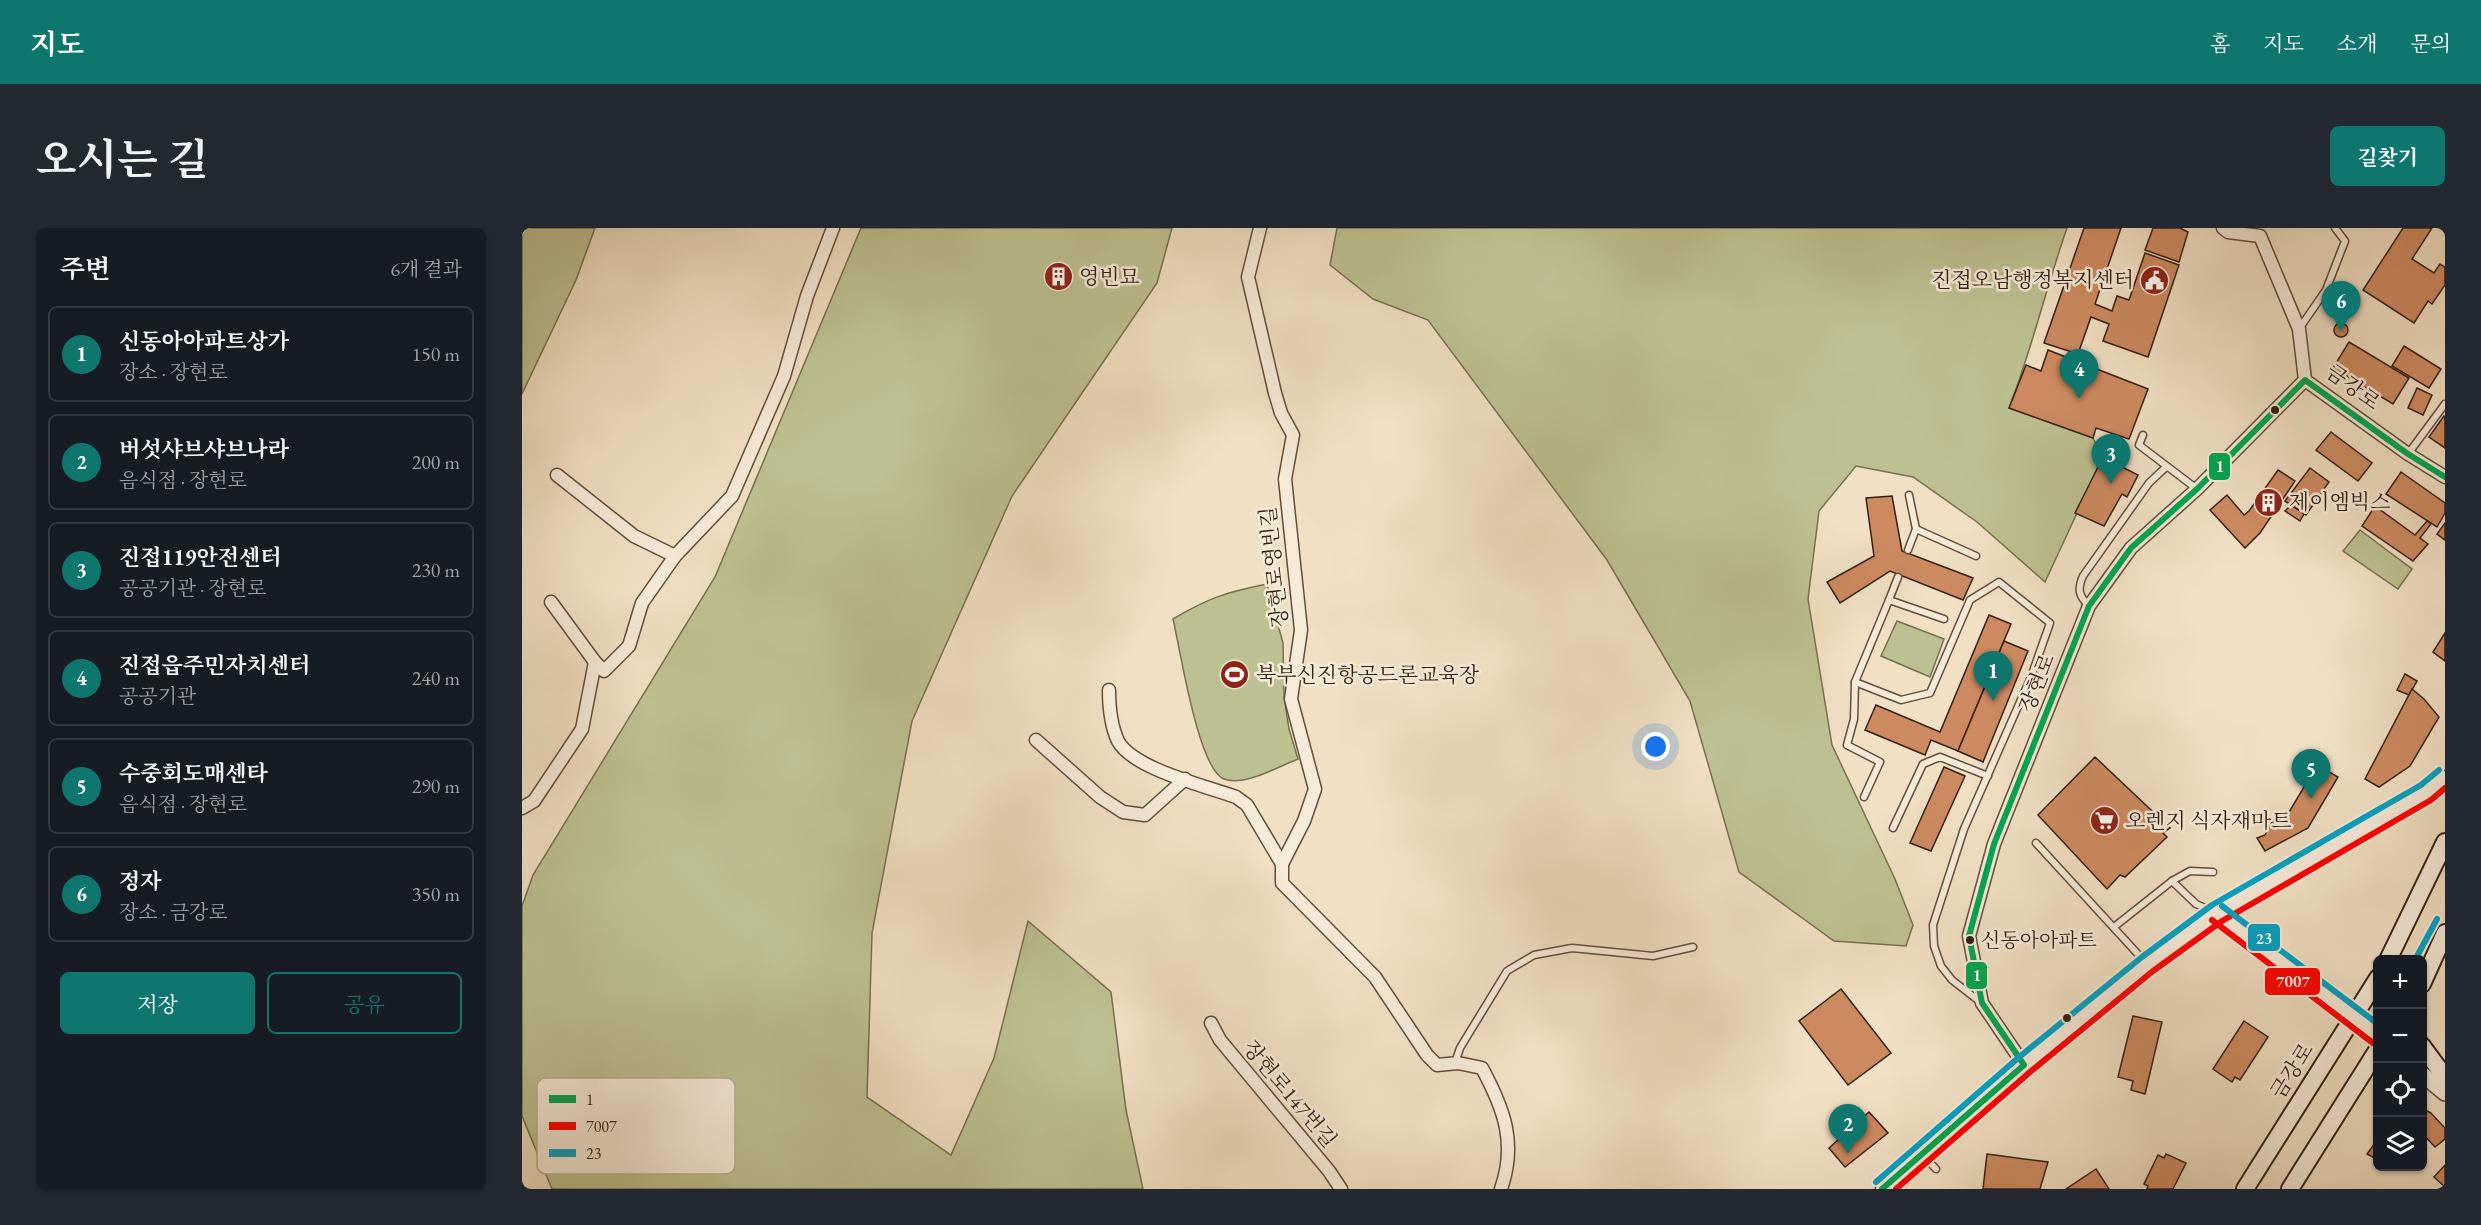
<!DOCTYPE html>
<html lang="ko">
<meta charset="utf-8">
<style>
body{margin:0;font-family:"EB Garamond","Noto Serif KR",serif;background:#242831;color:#f1f3f6}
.controls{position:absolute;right:18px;bottom:18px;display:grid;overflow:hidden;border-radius:9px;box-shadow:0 2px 4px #0004}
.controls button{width:54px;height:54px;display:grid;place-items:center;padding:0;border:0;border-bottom:2px solid #363941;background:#171b24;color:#f1f3f6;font:30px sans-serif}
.you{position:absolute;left:1134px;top:519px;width:21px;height:21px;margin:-15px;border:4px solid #fff;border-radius:50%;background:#1a73e8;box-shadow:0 0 0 9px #1a73e833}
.badge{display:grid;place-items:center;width:39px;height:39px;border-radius:50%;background:#0f766e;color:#fff;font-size:20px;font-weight:700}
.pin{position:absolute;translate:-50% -50px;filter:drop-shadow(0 2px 3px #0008)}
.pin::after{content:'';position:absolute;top:32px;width:21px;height:18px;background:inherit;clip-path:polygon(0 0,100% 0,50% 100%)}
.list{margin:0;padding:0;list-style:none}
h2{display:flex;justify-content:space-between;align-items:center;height:78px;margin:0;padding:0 24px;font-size:26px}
h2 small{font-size:20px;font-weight:400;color:#9ea1a6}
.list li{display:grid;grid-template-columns:39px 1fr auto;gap:18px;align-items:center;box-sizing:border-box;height:96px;margin:0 12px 12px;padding:0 12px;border:2px solid #363941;border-radius:9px}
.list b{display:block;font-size:22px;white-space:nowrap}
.list p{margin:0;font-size:20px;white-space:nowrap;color:#9ea1a6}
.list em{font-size:20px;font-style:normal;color:#9ea1a6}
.actions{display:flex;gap:12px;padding:18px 24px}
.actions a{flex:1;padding:14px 0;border:2px solid #0f766e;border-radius:9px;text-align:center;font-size:21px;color:#0f766e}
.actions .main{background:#0f766e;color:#fff}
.icon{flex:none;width:33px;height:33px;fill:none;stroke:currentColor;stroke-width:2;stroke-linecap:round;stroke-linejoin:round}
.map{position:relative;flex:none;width:1923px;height:961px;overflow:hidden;border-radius:9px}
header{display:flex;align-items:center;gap:36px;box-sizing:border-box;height:84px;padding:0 30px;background:#0f766e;color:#fff}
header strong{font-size:28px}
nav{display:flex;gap:33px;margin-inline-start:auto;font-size:21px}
.intro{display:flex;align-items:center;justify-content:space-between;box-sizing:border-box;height:144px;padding:0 36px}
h1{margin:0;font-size:42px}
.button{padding:15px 27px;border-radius:9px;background:#0f766e;color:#fff;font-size:21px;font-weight:700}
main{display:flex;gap:36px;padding:0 36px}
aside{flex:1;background:#171b24;border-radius:9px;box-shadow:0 2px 4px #0004}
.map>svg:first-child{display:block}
.green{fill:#bdc191;stroke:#787050;stroke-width:1.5}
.building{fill:#cd8a61;stroke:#341e10;stroke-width:1.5}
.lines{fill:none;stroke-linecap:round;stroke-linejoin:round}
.service-casing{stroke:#634e3d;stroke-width:9}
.minor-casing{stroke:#634e3d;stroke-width:15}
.tertiary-casing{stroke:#634e3d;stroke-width:18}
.secondary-casing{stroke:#341e10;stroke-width:20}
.service{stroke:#f6ebd9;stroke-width:6}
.minor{stroke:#f6ebd9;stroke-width:12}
.tertiary{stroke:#f6ebd9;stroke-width:15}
.secondary{stroke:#f6ebd9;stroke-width:16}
.bus-1-casing{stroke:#f6ebd9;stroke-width:10}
.bus-2-casing{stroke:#f6ebd9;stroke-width:10}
.bus-3-casing{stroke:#f6ebd9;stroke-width:10}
.bus-1{stroke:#00a651;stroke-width:6}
.bus-2{stroke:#f00;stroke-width:6}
.bus-3{stroke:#03a2c4;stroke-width:6}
.bus-dot{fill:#341e10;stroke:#f6ebd9;stroke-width:2}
.labels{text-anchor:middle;stroke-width:5;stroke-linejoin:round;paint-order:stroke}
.bus-label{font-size:20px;fill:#341e10;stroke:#f6ebd9;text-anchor:start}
.poi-label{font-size:21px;fill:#341e10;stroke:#f6ebd9;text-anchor:start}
.street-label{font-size:21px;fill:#341e10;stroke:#f6ebd9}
.key{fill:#f6ebd9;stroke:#bcae9d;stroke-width:1.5}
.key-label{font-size:16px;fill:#341e10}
.line-badge{stroke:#f6ebd9;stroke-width:2}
.badge-label{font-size:16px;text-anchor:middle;font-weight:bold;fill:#fff}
</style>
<header>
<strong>지도</strong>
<nav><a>홈</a><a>지도</a><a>소개</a><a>문의</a></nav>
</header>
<div class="intro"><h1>오시는 길</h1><a class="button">길찾기</a></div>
<main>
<aside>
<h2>주변<small>6개 결과</small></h2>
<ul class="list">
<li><span class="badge">1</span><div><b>신동아아파트상가</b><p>장소 · 장현로</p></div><em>150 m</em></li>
<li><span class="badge">2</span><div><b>버섯샤브샤브나라</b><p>음식점 · 장현로</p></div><em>200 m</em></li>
<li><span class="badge">3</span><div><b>진접119안전센터</b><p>공공기관 · 장현로</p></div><em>230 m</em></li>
<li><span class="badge">4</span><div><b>진접읍주민자치센터</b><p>공공기관</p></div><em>240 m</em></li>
<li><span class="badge">5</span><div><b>수중회도매센타</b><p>음식점 · 장현로</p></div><em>290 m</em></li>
<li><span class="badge">6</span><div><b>정자</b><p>장소 · 금강로</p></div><em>350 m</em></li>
</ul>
<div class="actions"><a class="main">저장</a><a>공유</a></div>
</aside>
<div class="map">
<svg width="1923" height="961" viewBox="0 0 1923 961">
<rect width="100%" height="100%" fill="#f1e0c4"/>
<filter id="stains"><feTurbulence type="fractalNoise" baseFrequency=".00333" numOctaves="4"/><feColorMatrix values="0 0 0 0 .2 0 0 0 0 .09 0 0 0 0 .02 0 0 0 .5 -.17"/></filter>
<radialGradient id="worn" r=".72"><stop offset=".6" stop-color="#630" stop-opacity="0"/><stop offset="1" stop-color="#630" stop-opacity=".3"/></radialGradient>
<g class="green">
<path d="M 0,0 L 73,0 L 54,52 L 0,166 Z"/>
<path d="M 339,0 L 650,0 L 635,55 L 490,268 L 390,493 L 350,705 L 345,869 L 429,927 L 472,830 L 506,693 L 589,764 L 604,882 L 621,961 L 30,961 L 0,888 L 0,678 L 11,647 L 193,349 Z"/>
<path d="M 815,0 L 1545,0 C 1524,60 1510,121 1487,180 L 1571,210 L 1581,229 L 1523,354 L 1455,294 L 1391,249 L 1334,238 L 1297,283 L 1286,371 L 1310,517 L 1373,651 L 1391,697 L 1384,718 L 1312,713 L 1217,644 L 1168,473 L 1085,332 L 906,92 L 851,71 L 808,37 Z"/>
<path d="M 1838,302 L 1890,341 L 1876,361 L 1821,323 Z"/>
<path d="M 745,356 L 761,415 L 762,469 L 767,501 L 776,531 C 758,538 721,559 702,551 C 676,541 658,420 651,391 C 686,370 705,364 745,356 Z"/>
<path d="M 1375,393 L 1422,411 L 1408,449 L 1359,428 Z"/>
</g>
<g class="building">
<path d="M 1562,0 L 1599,0 L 1573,76 L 1590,83 L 1595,68 L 1607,72 L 1623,25 L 1657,37 L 1626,129 L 1581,113 L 1587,96 L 1569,89 L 1556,126 L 1522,115 Z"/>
<path d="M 1631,0 L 1658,0 L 1666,4 L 1657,34 L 1623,22 Z"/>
<path d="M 1881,0 L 1910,0 L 1890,31 L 1912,45 L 1918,36 L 1923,39 L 1923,57 L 1910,76 L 1906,73 L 1892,95 L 1841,62 Z"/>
<circle cx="536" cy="48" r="6"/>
<circle cx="1819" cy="102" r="7"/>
<path d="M 1827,114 L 1887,150 L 1871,176 L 1811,140 Z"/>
<path d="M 1882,118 L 1919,141 L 1907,160 L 1870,138 Z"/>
<path d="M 1526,122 L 1626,161 L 1607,211 L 1574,200 L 1571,210 L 1487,180 L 1504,137 L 1519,143 Z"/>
<path d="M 1895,160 L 1910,167 L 1901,187 L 1886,180 Z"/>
<path d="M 1922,188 L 1923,189 L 1923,220 L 1907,209 Z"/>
<path d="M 1809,204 L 1850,235 L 1836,253 L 1794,222 Z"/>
<path d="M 1581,229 L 1616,247 L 1605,269 L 1600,266 L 1582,298 L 1553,285 Z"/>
<path d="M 1788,240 L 1807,254 L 1784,287 L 1763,273 Z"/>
<path d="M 1756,242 L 1773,253 L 1738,305 L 1723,320 L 1688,282 L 1705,267 L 1722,287 L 1727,283 Z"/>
<path d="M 1879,244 L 1923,275 L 1923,285 L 1915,299 L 1864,266 Z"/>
<path d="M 1370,268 L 1380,323 L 1451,350 L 1441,372 L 1368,343 L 1318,375 L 1305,354 L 1352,328 L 1344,270 Z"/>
<path d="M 1769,277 L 1782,286 L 1778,293 L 1763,283 Z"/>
<path d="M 1853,278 L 1893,307 L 1905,293 L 1909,296 L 1898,310 L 1906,316 L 1891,333 L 1840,298 Z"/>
<path d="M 1923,295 L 1923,312 L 1915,306 Z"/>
<path d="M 1467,387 L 1489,396 L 1436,523 L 1409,512 L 1403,527 L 1343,502 L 1354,477 L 1418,504 Z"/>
<path d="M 1923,405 L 1923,433 L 1911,424 Z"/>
<path d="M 1482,413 L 1506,423 L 1461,534 L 1436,523 Z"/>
<path d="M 1883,446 L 1895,453 L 1887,467 L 1875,462 Z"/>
<path d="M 1890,461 L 1902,471 L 1917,489 L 1888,538 L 1857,559 L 1843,551 Z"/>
<path d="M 1573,529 L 1648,600 L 1641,605 L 1645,609 L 1603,649 L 1598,647 L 1585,661 L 1516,587 Z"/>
<path d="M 1795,537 L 1816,549 L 1786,600 L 1743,623 L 1735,610 L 1743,607 L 1751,592 L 1760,596 Z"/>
<path d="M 1422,539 L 1443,548 L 1409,623 L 1388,615 Z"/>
<path d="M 1319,761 L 1369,825 L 1326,857 L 1277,793 Z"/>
<path d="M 1611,788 L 1640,794 L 1623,866 L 1609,862 L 1611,853 L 1596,849 Z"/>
<path d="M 1722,793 L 1746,809 L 1718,852 L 1713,849 L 1710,854 L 1691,841 Z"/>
<path d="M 1900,880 L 1909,885 L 1923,900 L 1923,911 L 1913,919 L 1900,905 Z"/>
<path d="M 1347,884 L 1366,905 L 1323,939 L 1307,920 Z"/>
<path d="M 1856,911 L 1856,932 L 1845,926 Z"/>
<path d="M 1465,926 L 1526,934 L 1518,961 L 1461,961 Z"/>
<path d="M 1644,926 L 1664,935 L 1651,961 L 1625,961 L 1626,958 L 1622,956 L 1636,927 L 1642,930 Z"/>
<path d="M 1923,937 L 1923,959 L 1912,949 Z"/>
<path d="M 1574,941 L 1587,961 L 1544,961 Z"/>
</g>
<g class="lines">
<defs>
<g id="service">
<path d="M 1777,101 L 1804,62 L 1823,13 L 1813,0"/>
<path d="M 1621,207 L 1617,217 L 1675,261"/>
<path d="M 1886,226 L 1923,176"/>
<path d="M 1394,301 L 1454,328"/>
<path d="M 1386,322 L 1394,301 L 1387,267"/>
<path d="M 1367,372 L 1376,349"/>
<path d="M 1567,378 C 1557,368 1555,362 1561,348 L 1627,255 L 1644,239"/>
<path d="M 1422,391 L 1367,372 L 1333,454 L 1379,472 L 1408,465 L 1448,372 L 1477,354 L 1528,395 L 1509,449 L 1442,601 L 1411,697 L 1412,718 L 1419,738 L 1430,752 L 1457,773"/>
<path d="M 1333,454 L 1332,491 L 1325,517 L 1358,534 L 1342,569"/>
<path d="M 1371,600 L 1401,536 L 1418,529 L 1466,548"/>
<path d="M 1514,615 L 1625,736"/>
<path d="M 1650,653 L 1668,643 L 1691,644"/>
<path d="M 1592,699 L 1650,653 L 1674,676 L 1694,685"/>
<path d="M 933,835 L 938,820 L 985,743 L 1012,727 L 1050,720 L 1131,728 L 1171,719"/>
<path d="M 1400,926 L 1414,941"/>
</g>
<g id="minor">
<path d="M 738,0 L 726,49 L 753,165 L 759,185 L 771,207 L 763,251 L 779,402 L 769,471 L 793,561 L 782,593 L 760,636 L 760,655 L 853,749 L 905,827 L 915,837 L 936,835 L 960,840 C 982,881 995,915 979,961"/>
<path d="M 1701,0 L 1706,4 L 1738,8 L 1777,101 L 1783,152 L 1886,226 L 1923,249"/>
<path d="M 35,247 L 112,308 L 153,328"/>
<path d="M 29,374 L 73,434"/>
<path d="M 587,462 C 587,478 589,498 596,513 C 611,541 684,558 714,569 L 725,577 L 760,636"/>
<path d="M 514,512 L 578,569 L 601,584 L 623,587 L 663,551"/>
<path d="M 0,580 L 12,573 L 60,501 L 73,434 L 82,443 L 107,418 L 120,375 L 153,328 L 210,268 L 262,148 L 285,68 L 311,0"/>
<path d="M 689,795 L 698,812 L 807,943 L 819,961"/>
<path d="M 1502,837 L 1460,775 L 1447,708 L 1472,616 L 1567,378 L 1609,320 L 1675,261 L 1783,152"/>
<path d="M 1360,961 L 1502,837 L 1625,736 L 1695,685 L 1904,564 L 1923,549"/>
</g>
<g id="tertiary">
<path d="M 1695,685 L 1856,808"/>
<path d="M 1900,846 L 1923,865"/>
</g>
<g id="secondary">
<path d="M 1866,732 L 1923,614"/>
<path d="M 1900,756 L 1923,705"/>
<path d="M 1900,818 L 1923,849"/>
<path d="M 1723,961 L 1856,750"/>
<path d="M 1768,961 L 1856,821"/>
</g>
</defs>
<use href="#service" class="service-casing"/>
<use href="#minor" class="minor-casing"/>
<use href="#tertiary" class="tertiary-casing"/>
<use href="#secondary" class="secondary-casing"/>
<use href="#service" class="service"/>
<use href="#minor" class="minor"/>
<use href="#tertiary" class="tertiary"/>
<use href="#secondary" class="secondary"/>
<defs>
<path id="bus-1" d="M 1360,961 L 1502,837 L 1460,775 L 1447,708 L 1472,616 L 1567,378 L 1609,320 L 1675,261 L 1783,152 L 1886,226 L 1923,249"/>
<g id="bus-2">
<path d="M 1690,692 L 1851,815"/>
<path d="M 1374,961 L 1508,844 L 1631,743 L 1700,693 L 1909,572 L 1923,560"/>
</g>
<g id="bus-3">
<path d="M 1700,678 L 1856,796"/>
<path d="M 1893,732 L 1915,691"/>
<path d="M 1354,954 L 1496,830 L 1620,729 L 1690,677 L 1899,557 L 1917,542"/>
</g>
</defs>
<use href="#bus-1" class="bus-1-casing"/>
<use href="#bus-2" class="bus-2-casing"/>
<use href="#bus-3" class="bus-3-casing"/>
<use href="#bus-1" class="bus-1"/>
<use href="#bus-2" class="bus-2"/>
<use href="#bus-3" class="bus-3"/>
</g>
<defs>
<symbol id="building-disc" viewBox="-11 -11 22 22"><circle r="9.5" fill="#8f2418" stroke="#f6ebd9"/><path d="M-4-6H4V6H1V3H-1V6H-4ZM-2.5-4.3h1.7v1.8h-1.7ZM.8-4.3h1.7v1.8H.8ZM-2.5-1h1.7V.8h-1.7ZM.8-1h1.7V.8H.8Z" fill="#fff"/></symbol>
<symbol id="civic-disc" viewBox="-11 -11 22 22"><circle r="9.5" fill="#8f2418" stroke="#f6ebd9"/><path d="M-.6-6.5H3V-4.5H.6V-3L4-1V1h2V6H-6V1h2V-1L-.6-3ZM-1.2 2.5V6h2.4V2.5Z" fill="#fff"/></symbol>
<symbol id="stadium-disc" viewBox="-11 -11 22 22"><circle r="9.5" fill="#8f2418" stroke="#f6ebd9"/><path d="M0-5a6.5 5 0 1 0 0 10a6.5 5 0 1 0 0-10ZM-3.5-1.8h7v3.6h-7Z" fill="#fff"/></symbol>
<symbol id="supermarket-disc" viewBox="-11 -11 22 22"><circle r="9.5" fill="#8f2418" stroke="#f6ebd9"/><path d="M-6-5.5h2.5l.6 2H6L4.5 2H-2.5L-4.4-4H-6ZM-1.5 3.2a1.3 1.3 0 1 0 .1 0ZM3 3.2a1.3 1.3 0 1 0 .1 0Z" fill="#fff"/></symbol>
</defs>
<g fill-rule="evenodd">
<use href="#building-disc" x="520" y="32" width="33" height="33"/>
<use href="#civic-disc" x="1616" y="36" width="33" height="33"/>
<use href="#building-disc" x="1730" y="258" width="33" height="33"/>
<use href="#stadium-disc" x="696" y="430" width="33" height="33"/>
<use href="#supermarket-disc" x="1566" y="576" width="33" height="33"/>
</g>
<g class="bus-dot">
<circle cx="1753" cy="182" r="5"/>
<circle cx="1448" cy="712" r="5"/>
<circle cx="1545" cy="790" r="5"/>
</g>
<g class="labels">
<g class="bus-label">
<text x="1459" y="719">신동아아파트</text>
</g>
<g class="poi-label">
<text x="557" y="56">영빈묘</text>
<text x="1612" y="59" text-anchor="end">진접오남행정복지센터</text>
<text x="1767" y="281">제이엠빅스</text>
<text x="734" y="454">북부신진항공드론교육장</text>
<text x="1603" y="600">오렌지 식자재마트</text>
</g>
<g class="street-label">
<text transform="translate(1831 159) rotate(36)" y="7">금강로</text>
<text transform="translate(752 339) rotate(-96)" y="7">장현로영빈길</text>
<text transform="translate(1515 455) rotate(-68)" y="7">장현로</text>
<text transform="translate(1770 843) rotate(-58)" y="7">금강로</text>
<text transform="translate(768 866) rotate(50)" y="7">장현로147번길</text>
</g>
</g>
<rect x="15" y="850" width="198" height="96" rx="9" class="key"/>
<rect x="27" y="867" width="27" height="8" fill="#00a651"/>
<rect x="27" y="894" width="27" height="8" fill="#f00"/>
<rect x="27" y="921" width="27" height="8" fill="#03a2c4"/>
<g class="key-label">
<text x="64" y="877">1</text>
<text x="64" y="904">7007</text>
<text x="64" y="931">23</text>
</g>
<g class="line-badge">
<rect x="1686" y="224" width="23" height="29" rx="6" fill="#00a651"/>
<rect x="1725" y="695" width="34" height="29" rx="6" fill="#03a2c4"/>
<rect x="1443" y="733" width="23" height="29" rx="6" fill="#00a651"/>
<rect x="1742" y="739" width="57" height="29" rx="6" fill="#f00"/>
</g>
<g class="badge-label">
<text x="1698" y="244">1</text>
<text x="1742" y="716">23</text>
<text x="1455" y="753">1</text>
<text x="1771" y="759">7007</text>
</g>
<rect width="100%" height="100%" filter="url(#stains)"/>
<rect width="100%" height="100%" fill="url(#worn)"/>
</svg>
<div class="controls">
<button>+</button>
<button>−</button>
<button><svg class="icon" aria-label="locate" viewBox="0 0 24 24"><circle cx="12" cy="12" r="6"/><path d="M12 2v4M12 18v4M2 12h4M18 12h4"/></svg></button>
<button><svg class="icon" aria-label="layers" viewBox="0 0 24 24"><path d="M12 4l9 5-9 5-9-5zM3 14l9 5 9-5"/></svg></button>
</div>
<div class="you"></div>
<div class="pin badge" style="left:1471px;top:473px">1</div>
<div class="pin badge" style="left:1326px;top:926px">2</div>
<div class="pin badge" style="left:1589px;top:256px">3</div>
<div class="pin badge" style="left:1557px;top:171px">4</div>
<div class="pin badge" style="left:1789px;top:571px">5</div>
<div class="pin badge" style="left:1819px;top:103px">6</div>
</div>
</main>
